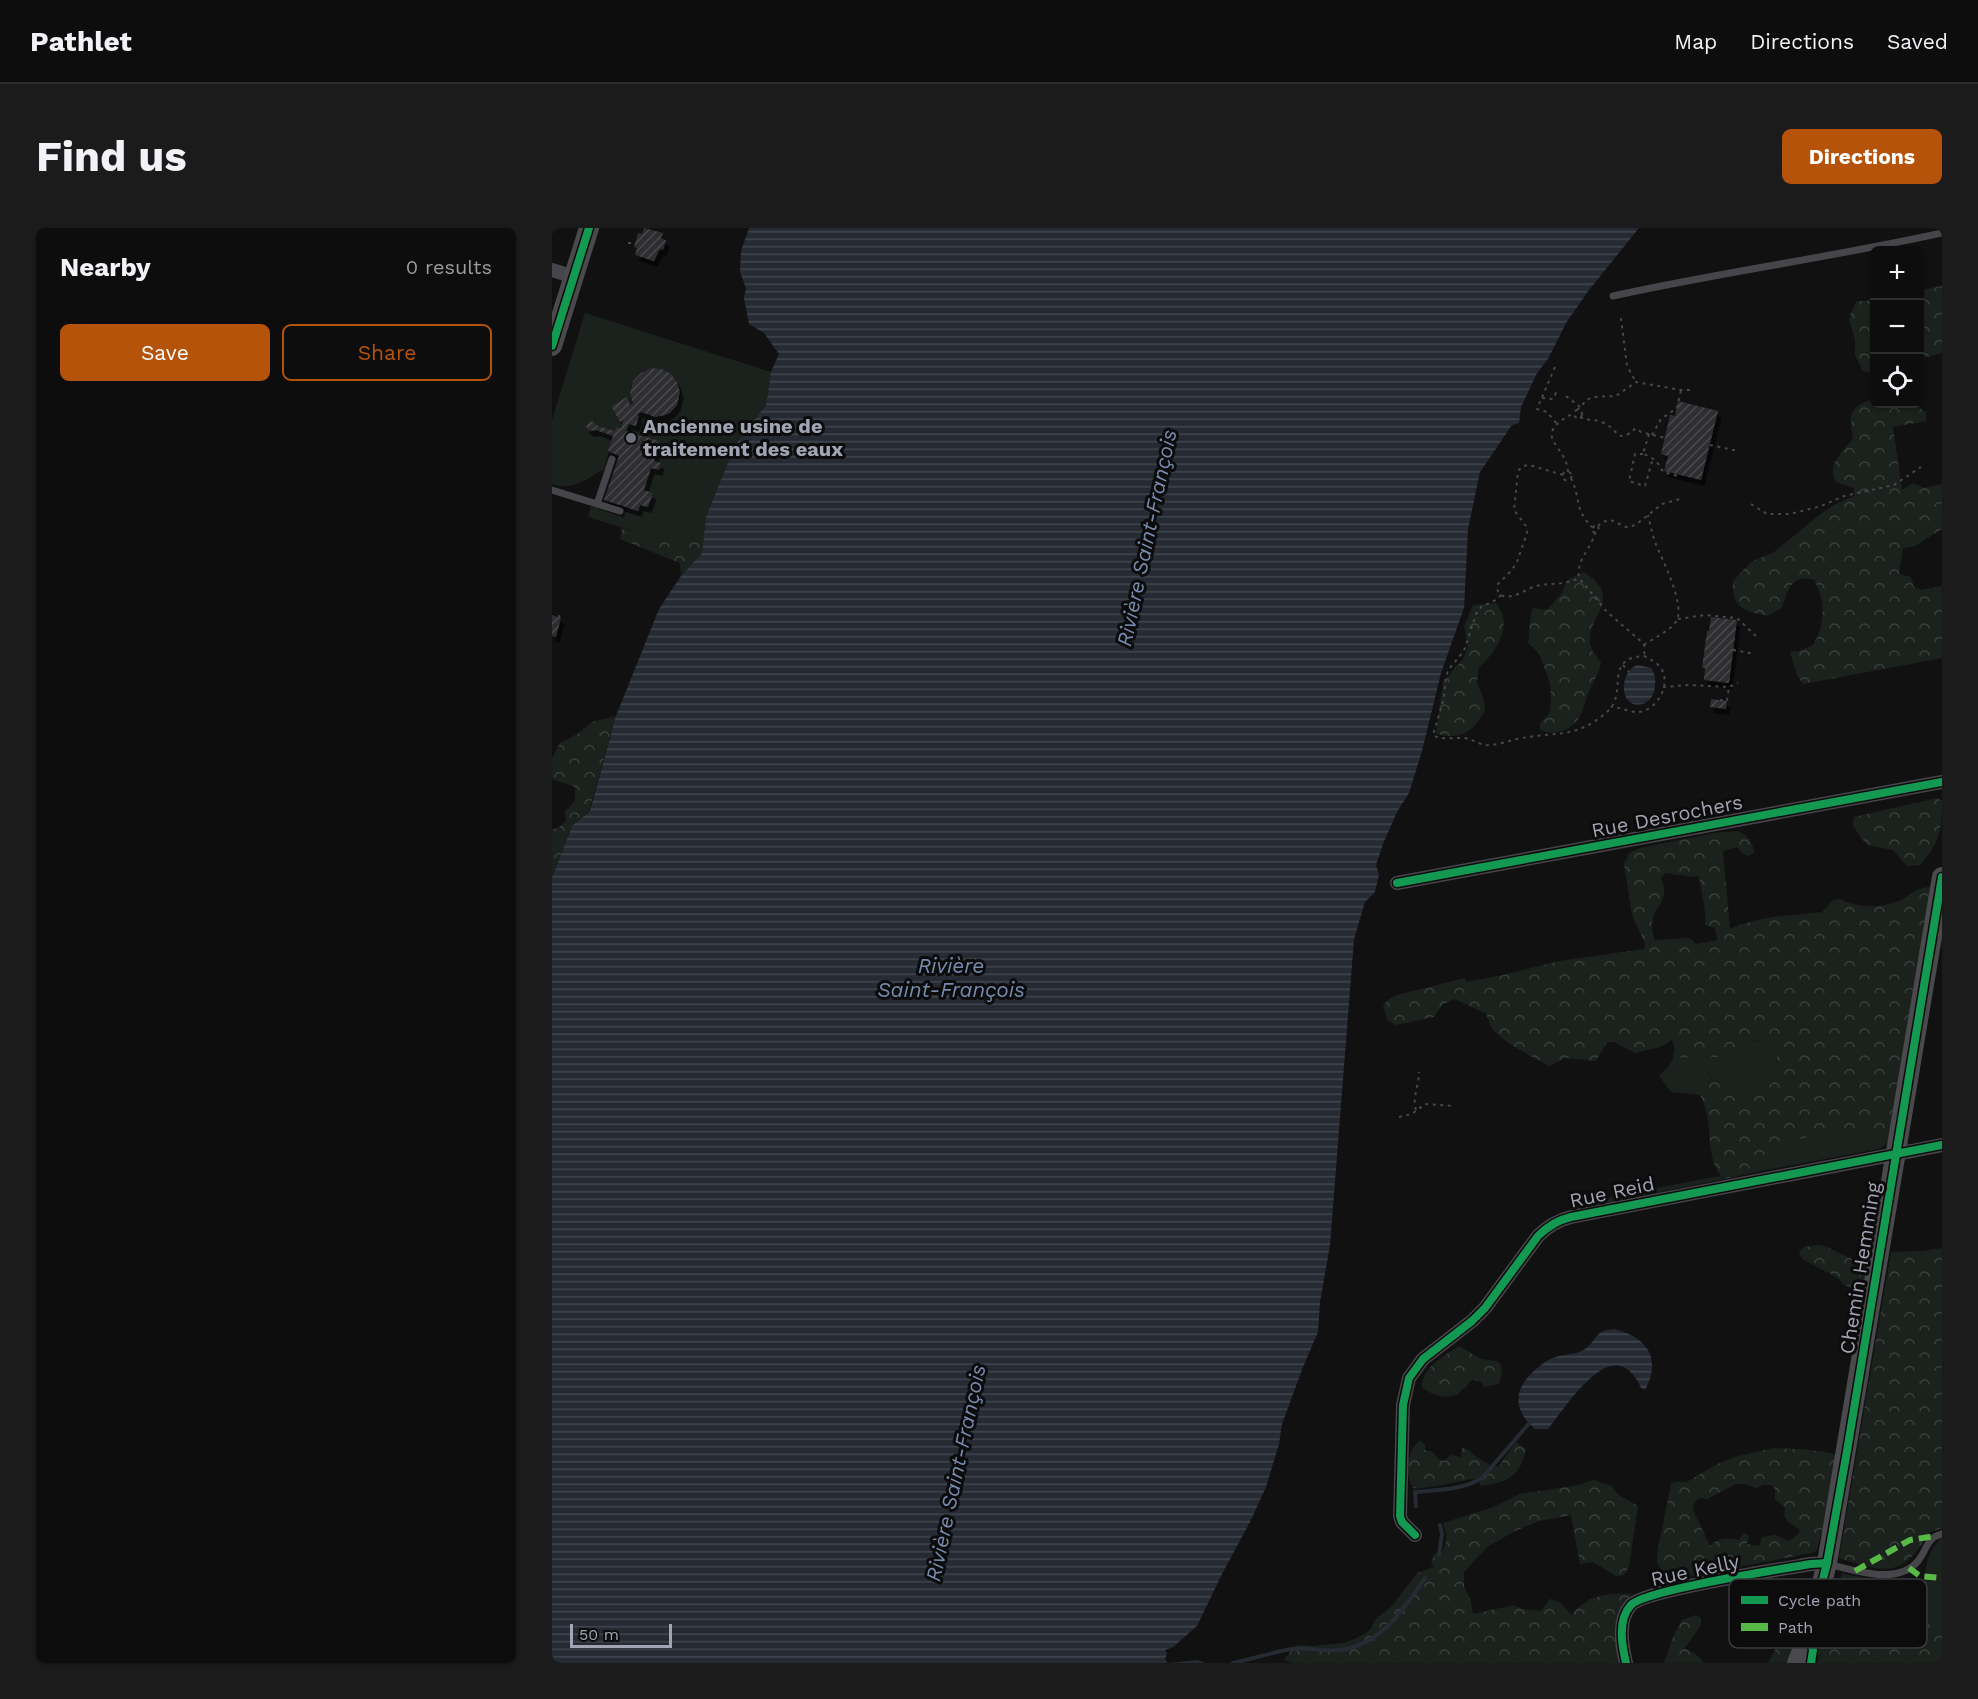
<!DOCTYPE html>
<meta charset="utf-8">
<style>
body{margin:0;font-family:"Work Sans",sans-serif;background:#1b1b1c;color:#f1f3f6}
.controls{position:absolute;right:18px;top:18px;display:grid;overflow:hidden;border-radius:9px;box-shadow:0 2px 4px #0004}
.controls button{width:54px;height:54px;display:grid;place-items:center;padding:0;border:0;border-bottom:2px solid #2d2d2e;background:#0d0d0e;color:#f1f3f6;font:30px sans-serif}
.scale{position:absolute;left:18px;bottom:15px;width:102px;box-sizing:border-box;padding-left:6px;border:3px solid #a2a4b3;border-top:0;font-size:16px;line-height:21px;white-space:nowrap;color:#a2a4b3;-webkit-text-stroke:4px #0c0c0d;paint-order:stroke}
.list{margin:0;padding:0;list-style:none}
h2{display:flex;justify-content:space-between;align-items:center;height:78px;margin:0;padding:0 24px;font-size:26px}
h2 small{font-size:20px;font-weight:400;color:#9a9c9e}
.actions{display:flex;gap:12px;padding:18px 24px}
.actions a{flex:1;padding:14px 0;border:2px solid #b45309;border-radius:9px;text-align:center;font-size:21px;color:#b45309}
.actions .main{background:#b45309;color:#fff}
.icon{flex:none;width:33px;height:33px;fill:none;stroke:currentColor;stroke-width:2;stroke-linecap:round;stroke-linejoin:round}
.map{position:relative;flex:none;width:1390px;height:1435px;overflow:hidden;border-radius:9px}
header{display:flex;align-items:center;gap:36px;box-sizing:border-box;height:84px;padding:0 30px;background:#0d0d0e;border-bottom:2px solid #2d2d2e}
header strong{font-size:28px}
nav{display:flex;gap:33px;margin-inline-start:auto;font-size:21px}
.intro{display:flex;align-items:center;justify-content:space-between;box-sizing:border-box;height:144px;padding:0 36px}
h1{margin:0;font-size:42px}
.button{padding:15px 27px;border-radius:9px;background:#b45309;color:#fff;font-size:21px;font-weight:700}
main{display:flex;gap:36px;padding:0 36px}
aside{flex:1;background:#0d0d0e;border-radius:9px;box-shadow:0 2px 4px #0004}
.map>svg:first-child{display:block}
.grass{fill:#1b221d}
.forest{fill:url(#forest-crowns);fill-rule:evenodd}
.water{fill:url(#water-rules)}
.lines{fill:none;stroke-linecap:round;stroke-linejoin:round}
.stream{stroke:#252a33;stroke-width:4}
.building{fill:url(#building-hatch);filter:url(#shadow)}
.path{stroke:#47474c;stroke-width:2;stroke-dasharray:3 4.5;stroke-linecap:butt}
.lane{stroke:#46464a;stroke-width:7}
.street{stroke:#46464a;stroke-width:14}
.secondary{stroke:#4a4a4e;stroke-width:20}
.quiet{stroke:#58b947;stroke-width:6;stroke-dasharray:12 6;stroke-linecap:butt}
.cycleway-casing{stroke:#0c0c0d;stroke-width:11}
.cycleway{stroke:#139951;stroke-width:8}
.poi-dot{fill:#6f717b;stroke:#0c0c0d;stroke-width:2}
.labels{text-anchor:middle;stroke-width:6;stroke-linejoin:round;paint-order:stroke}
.poi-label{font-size:20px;font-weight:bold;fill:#a2a4b3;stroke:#0c0c0d;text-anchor:start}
.street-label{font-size:20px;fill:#a2a4b3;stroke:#0c0c0d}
.water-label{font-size:21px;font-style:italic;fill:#778baf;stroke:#0c0c0d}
.key{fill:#0c0c0d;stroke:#393a3f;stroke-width:1.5}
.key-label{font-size:16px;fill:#a2a4b3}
</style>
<header>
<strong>Pathlet</strong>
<nav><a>Map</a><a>Directions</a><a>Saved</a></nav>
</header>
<div class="intro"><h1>Find us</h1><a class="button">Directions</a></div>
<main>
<aside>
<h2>Nearby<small>0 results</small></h2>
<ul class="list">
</ul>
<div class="actions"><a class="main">Save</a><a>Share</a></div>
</aside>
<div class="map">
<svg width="1390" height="1435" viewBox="0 0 1390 1435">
<defs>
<pattern id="forest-crowns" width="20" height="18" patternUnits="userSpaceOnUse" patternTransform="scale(1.5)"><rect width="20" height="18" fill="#1b221d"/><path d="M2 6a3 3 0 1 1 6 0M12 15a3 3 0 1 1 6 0" fill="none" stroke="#393f3b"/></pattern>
<pattern id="water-rules" width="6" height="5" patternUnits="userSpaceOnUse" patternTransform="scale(1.5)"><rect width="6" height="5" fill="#252a33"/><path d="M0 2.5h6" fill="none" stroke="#42464e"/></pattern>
<pattern id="building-hatch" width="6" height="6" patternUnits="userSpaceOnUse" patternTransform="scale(1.5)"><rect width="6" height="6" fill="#2e2e30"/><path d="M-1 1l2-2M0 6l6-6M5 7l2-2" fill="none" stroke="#49494c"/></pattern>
<filter id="shadow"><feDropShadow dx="3.5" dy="6" stdDeviation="0" flood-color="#0009"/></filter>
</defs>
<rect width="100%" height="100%" fill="#111112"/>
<g class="grass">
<path d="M 33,85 L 219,144 L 214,177 L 183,217 L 154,289 L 142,308 L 128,318 L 36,289 L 39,278 L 72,290 L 75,279 L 88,277 L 96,279 L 101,265 L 92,262 L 99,240 L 107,242 L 109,235 L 102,233 L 108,213 L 74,203 L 77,196 L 84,198 L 87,189 L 85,187 L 89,184 C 114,199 141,171 122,149 C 103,128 69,149 81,176 L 78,177 L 74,170 L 59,178 L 67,193 L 71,192 L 69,200 L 64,199 L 63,203 L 46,198 L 40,193 L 35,196 L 34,199 L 38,203 L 44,202 L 61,208 L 52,241 C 35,251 20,263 0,256 L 0,192 Z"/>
<path d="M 1196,812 C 1208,813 1218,815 1226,824 L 1221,854 L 1215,860 L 1192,870 L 1186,870 L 1179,866 L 1175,860 L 1155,845 L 1139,852 L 1148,867 L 1119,864 L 1107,848 L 1116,839 L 1121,830 L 1176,829 L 1183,826 L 1188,817 Z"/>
<path d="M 1288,904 L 1298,904 L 1332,914 L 1336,911 L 1334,917 L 1327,921 L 1209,943 L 1237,915 L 1255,909 Z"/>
<path d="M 1168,948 L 1172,951 L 1020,982 L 1019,978 L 1066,967 Z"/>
<path d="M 1390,1310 L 1390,1388 C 1373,1391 1355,1389 1341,1399 C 1318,1388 1339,1371 1326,1352 L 1349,1356 L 1373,1358 C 1373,1340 1375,1322 1390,1310 Z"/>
<path d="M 1290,1345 L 1297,1347 C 1290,1359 1292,1366 1290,1380 C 1287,1398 1275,1422 1262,1435 Z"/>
</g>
<g class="forest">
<path d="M 1390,58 L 1390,125 L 1368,131 L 1368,62 Z"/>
<path d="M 1322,68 L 1322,146 L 1311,143 L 1303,127 L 1303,112 L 1297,91 L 1300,82 L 1305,73 L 1315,73 Z"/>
<path d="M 1322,170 L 1322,176 L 1365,176 L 1366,179 L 1374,184 L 1374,193 L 1341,199 L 1350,262 L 1361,255 L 1372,260 L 1390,256 L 1390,301 L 1363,318 L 1351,320 L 1347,346 L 1359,349 L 1362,359 L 1369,362 L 1390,358 L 1390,430 L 1251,456 L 1245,447 L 1238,424 L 1250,422 L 1262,416 C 1273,395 1274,373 1262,352 C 1240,345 1235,363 1230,380 L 1215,388 C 1191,383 1180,380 1181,353 L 1199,334 L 1222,324 L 1270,285 L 1282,277 L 1302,268 L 1302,260 L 1284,254 C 1274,237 1290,224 1301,211 C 1297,182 1296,182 1322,170 Z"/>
<path d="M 154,289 L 150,325 L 129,348 L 128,335 L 68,311 L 70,300 L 128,317 L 142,308 Z"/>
<path d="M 1032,344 C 1075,373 1031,388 1039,419 C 1040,424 1046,430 1049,435 C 1046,447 1043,450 1038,461 C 1034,469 1033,479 1028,488 C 1020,502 1003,509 988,502 L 988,495 L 998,485 L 999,470 L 998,455 L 987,425 L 976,415 C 978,404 977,388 981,380 L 995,382 L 1010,365 L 1015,352 Z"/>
<path d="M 944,375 C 946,379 950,383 951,388 C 955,407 941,427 927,439 L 925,455 L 932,472 L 933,482 C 921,504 911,512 884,506 L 891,454 L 911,431 L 916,419 L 912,398 L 921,377 Z"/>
<path d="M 64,488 L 37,583 L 20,598 L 0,650 L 0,601 L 6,600 L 14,593 L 13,583 L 23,573 L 23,559 L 0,551 L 0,530 L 8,515 L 25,506 L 40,494 Z"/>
<path d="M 1385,570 L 1390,573 C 1390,601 1388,615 1368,637 L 1355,638 L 1341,622 L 1316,617 L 1309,610 L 1301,597 L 1302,589 Z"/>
<path d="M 1185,603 C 1195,606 1201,614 1202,625 L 1196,628 L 1191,626 L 1185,619 L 1171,623 L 1178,701 C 1210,687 1238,688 1271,684 L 1281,672 L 1289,671 C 1305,681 1331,680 1349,672 C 1361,666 1363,660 1379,659 L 1336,911 L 1332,914 L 1298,904 L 1288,904 L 1255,909 L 1237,915 L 1209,943 L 1172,951 C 1154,934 1160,904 1154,882 C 1151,871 1145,862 1139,852 L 1154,845 L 1175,860 L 1179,866 L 1186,870 L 1192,870 L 1215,860 L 1221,854 L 1226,824 C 1218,816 1198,806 1188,817 C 1188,817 1184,825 1183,826 L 1176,829 L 1121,830 L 1123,819 L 1120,812 L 1108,819 L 1083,825 L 1062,814 L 1055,814 L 1044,833 L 1013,830 L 997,838 C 977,827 957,818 941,802 C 937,797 937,790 933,785 L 902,771 L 890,777 L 882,789 L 844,797 L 835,792 L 831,777 L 837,771 L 845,767 L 913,750 L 914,754 L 951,747 L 1007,733 L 1092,721 L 1093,715 L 1080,687 L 1072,636 L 1077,625 L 1088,620 L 1163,605 ZM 1113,645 L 1142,649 L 1147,648 C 1149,663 1155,683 1153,697 L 1163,700 L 1165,712 L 1144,716 L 1138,710 L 1103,712 C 1090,679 1122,679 1109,650 Z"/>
<path d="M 1264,1017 C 1275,1017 1278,1021 1287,1025 C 1293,1028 1299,1030 1305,1034 L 1312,1031 L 1317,1037 L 1315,1050 L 1308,1060 L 1299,1060 L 1292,1057 L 1286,1050 L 1250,1031 L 1247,1024 L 1252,1019 Z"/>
<path d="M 1390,1020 L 1390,1300 L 1376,1305 C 1351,1352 1331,1344 1287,1330 L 1339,1024 L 1370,1023 Z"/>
<path d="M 907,1118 L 929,1131 L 945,1133 L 949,1137 L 950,1144 L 947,1156 L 932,1159 L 929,1154 L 920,1151 C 906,1172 892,1173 870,1160 C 869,1140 892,1128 907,1118 Z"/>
<path d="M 868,1213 L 873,1216 L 873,1222 L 881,1224 L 886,1231 L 893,1233 L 898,1227 L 909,1229 L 910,1220 C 919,1221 919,1226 926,1230 C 931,1234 935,1234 939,1238 L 947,1238 L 964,1214 L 974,1221 C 968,1249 956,1254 929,1258 L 926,1250 C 913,1252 870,1262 861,1260 C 853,1246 854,1222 868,1213 Z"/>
<path d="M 1222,1220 C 1244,1221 1265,1221 1286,1227 L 1277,1279 L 1264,1324 L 1117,1353 L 1105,1335 L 1105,1326 L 1119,1256 L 1124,1254 L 1135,1254 L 1165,1236 L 1186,1228 ZM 1184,1256 L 1191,1256 L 1205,1260 L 1211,1257 L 1219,1257 L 1223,1261 L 1223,1272 L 1233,1279 L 1232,1288 L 1236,1294 L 1248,1302 L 1247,1306 L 1237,1313 L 1223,1307 L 1210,1309 L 1207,1318 L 1195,1316 L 1197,1308 L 1192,1305 L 1187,1312 C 1175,1309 1167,1309 1158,1318 L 1142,1284 L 1141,1277 L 1144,1272 L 1148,1270 L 1155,1271 Z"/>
<path d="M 1041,1252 L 1060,1258 L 1065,1266 L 1086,1278 L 1077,1339 L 1072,1347 L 1064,1348 L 1041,1334 L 1028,1336 L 1019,1287 L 987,1293 L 963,1303 L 935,1319 L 912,1344 L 912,1359 L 918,1370 L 921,1386 L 962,1377 L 970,1381 L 989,1383 L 998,1371 L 1008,1374 L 1019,1387 C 1036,1367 1055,1365 1080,1366 C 1057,1391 1062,1404 1067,1435 L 741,1435 L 732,1432 L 744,1417 L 761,1418 L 793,1415 L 811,1407 L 819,1401 L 823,1392 L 840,1378 L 865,1345 L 882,1339 L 879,1335 L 883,1325 L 889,1326 C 896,1314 895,1307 891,1295 L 939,1280 L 968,1266 L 1027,1257 Z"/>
<path d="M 1297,1347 L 1326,1352 C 1339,1371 1318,1388 1340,1399 C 1355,1389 1373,1391 1390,1388 L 1390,1435 L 1264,1435 C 1274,1418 1284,1403 1289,1384 C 1293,1370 1289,1360 1297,1347 Z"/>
<path d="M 1244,1383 L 1254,1388 L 1236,1435 L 1216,1435 Z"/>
<path d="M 1144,1387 L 1149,1390 L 1149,1397 L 1133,1420 L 1146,1428 L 1152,1435 L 1112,1435 L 1121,1409 L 1130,1392 Z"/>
</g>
<g class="water">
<path d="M 197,0 L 1087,0 L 1037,62 L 1014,95 L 996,131 L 985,145 L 969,179 L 967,195 L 960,197 L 928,244 L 916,301 L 912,380 L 889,445 L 870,523 L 857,565 L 845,584 L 831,616 L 824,637 L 827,647 L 823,664 L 813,674 L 802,711 L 778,1017 L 768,1074 L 766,1104 L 751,1139 L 730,1196 L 727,1216 L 714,1259 L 698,1294 L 671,1344 L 645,1398 L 621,1419 L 613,1422 L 615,1426 L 613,1431 L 616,1435 L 646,1432 L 653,1435 L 0,1435 L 0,650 L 20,598 L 38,583 L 64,488 L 107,381 L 129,348 L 150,325 L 154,289 L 183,217 L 214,177 L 219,144 L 227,126 L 212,105 L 197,96 L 192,70 L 194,60 L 188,44 L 189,23 Z"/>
<path d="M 1086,437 L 1099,440 C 1104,447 1104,454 1102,463 C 1100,470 1097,474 1090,476 C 1066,482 1067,442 1086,437 Z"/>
<path d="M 1062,1101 C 1095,1109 1110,1130 1093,1162 L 1089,1160 C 1062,1100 1016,1177 996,1201 L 983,1201 C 961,1182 961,1162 982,1143 C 988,1138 994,1132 1001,1130 C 1011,1126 1024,1127 1033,1121 C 1046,1112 1041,1103 1062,1101 Z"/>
</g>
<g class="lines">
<g class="stream">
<path d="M 864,1278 L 863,1264 C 885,1262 911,1262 930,1250 L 980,1192"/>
<path d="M 887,1327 L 890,1306 L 888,1297"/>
<path d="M 681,1435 C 701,1431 720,1424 740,1421 C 755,1419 771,1424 787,1422 C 828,1418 852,1381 873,1350"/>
</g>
</g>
<g class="building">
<path d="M 92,0 L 111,5 L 109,10 L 114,12 L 111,22 L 108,21 L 102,33 L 83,27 L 85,20 L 82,19 L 86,5 L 90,6 Z"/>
<path d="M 99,140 L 110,141 L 119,146 L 125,154 L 128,164 L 125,177 L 118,185 L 113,187 L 103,189 L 89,184 L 85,187 L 87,188 L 84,198 L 77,196 L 74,203 L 108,213 L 102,233 L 109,235 L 107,242 L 99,240 L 92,262 L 101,265 L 96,279 L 88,277 L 86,283 L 52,272 L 67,228 L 56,223 L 61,208 L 44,202 L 38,203 L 34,199 L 35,196 L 40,193 L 46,198 L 63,203 L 64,199 L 69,200 L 71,192 L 68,194 L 59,178 L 75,169 L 78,177 L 81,176 L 78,165 L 81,153 L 89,145 Z"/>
<path d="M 1126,173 L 1166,183 L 1149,252 L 1112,243 L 1116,228 L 1109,226 L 1118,187 L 1123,188 Z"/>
<path d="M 0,387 L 9,390 L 4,409 L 0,408 Z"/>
<path d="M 1159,389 L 1185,392 L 1177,455 L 1152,452 L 1153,440 L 1150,440 L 1155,403 L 1157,403 Z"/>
<path d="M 1159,471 L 1175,473 L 1174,481 L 1158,479 Z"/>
</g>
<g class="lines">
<g class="path">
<path d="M 76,15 L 83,15"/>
<path d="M 1069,90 L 1075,138 L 1084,154"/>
<path d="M 1003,139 L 985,181 L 995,184 L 1005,196"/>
<path d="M 1014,168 L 1028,179"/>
<path d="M 990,170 L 1001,171 L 1004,165 L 1006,166"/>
<path d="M 1025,182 L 1035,172 L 1040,169 L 1064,168 L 1084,154 L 1129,162 L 1140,162"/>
<circle cx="1026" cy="186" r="4"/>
<path d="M 1028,189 C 1036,193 1044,191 1052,195 C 1068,203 1065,217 1084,200 L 1089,204 L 1113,210"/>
<path d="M 1097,206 L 1091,226 C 1101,229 1107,235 1111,244 L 1129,249"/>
<path d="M 1100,207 L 1109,191 L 1125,180 L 1129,162"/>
<path d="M 1158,217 L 1186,223"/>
<path d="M 1091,226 L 1083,226 L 1077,253 L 1093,258 L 1101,230"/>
<circle cx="1015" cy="248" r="4.5"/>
<path d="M 1016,244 C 1015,216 976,209 1022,185"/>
<path d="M 1011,247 L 977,237 L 971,238 L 966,243 L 962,282 L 974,298 L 975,305 L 965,334 L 959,343 L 946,356 C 945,361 945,366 951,368 C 962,371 974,361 984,358 C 1000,354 1012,358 1027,350"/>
<path d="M 1019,250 C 1029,271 1022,281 1040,299"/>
<path d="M 1199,276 L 1215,286 L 1238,286 L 1269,278 L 1292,268 L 1342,257 L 1369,239"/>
<path d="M 1046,298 L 1050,294 L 1059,292 L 1074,299 L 1079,299 L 1086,295 L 1110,276 L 1128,271"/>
<path d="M 1043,305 L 1039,302 L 1043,297 L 1046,298 L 1047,302 L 1043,305 C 1039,321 1024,332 1027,350 L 1055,384 L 1091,415 L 1093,419 L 1092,428"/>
<path d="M 949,367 L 944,372 L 929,379 L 924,386 L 912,423 L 897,441 L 894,448 L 892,470 L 881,507 C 891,513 901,509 912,510 C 920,511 926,516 934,517 C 944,518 955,513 965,511 C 1002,503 1024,512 1056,483 C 1076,465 1051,430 1092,428 C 1098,431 1104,434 1108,439 C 1120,454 1107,481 1087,484 C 1079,485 1069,479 1059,479"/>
<path d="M 7,390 L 8,384"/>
<path d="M 1126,391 L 1153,387 L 1185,390 L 1204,408"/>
<path d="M 1092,417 C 1102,410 1116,404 1123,395 C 1136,380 1109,330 1103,314 C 1100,305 1098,296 1096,287"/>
<path d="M 1181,422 L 1203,426"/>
<path d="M 1071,437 L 1077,444"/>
<path d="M 1111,459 L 1137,457 L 1177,459 L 1186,455"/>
<path d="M 1168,472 L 1175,473 L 1177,459"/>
<path d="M 864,882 C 860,870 867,857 867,844"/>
<path d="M 847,889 L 860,886 L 873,876 L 901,878"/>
</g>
<g class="lane">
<path d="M 1061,68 C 1170,44 1281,29 1390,5"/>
<path d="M 0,262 L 68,283"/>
<path d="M 45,276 L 60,231"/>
<path d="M 1276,1336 C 1302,1342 1346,1358 1366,1333 C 1375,1322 1374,1310 1390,1306"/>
</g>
<g class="street">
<path d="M 0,42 L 22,49"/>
<path d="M 845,655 L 1390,554"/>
<path d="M 863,1307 L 850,1294 L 848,1288 L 851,1177 L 857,1150 L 871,1131 L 920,1093 L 933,1080 L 986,1008 C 996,998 1006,992 1019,989 L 1390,917"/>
<path d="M 1074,1435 C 1070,1418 1065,1392 1079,1377 C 1093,1362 1230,1341 1259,1336 L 1275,1335"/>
</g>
<g class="secondary">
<path d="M 0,118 L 37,0"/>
<path d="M 1245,1435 L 1257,1406 L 1275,1335 L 1390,649"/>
</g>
<g class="quiet">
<path d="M 1357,1340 L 1368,1348 L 1390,1350"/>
<path d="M 1303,1343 L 1358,1312 L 1383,1308"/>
</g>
<defs>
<g id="cycleway">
<path d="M 0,118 L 37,0"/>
<path d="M 845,655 L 1390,554"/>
<path d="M 863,1307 L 850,1294 L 848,1288 L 851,1177 L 857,1150 L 871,1131 L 920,1093 L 933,1080 L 986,1008 C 996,998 1006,992 1019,989 L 1390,917"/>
<path d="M 1074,1435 C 1070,1418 1065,1392 1079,1377 C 1093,1362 1230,1341 1259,1336 L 1275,1335"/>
<path d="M 1259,1435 L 1261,1422 L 1257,1406 L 1275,1335 L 1295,1223 L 1390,649"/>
</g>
</defs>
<use href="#cycleway" class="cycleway-casing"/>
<use href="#cycleway" class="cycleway"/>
</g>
<circle class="poi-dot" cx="79" cy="210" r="6"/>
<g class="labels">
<g class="poi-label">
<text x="91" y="205">Ancienne usine de<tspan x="91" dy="23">traitement des eaux</tspan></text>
</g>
<g class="street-label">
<text transform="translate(1115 588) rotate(-11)" y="7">Rue Desrochers</text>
<text transform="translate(1060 964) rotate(-12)" y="7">Rue Reid</text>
<text transform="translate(1308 1040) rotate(-81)" y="7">Chemin Hemming</text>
<text transform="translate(1143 1342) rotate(-12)" y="7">Rue Kelly</text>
</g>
<g class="water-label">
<text transform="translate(595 310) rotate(-78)" y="7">Rivière Saint-François</text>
<text x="399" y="745">Rivière<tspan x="399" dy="24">Saint-François</tspan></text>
<text transform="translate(404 1245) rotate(-78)" y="7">Rivière Saint-François</text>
</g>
</g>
<rect x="1177" y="1351" width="198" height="69" rx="9" class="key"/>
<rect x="1189" y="1368" width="27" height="8" fill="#139951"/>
<rect x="1189" y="1395" width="27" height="8" fill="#58b947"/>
<g class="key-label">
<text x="1226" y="1378">Cycle path</text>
<text x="1226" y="1405">Path</text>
</g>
</svg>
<div class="controls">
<button>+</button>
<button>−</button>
<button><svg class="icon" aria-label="locate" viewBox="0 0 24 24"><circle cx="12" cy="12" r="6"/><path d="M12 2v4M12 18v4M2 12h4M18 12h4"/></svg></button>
</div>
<div class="scale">50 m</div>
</div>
</main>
